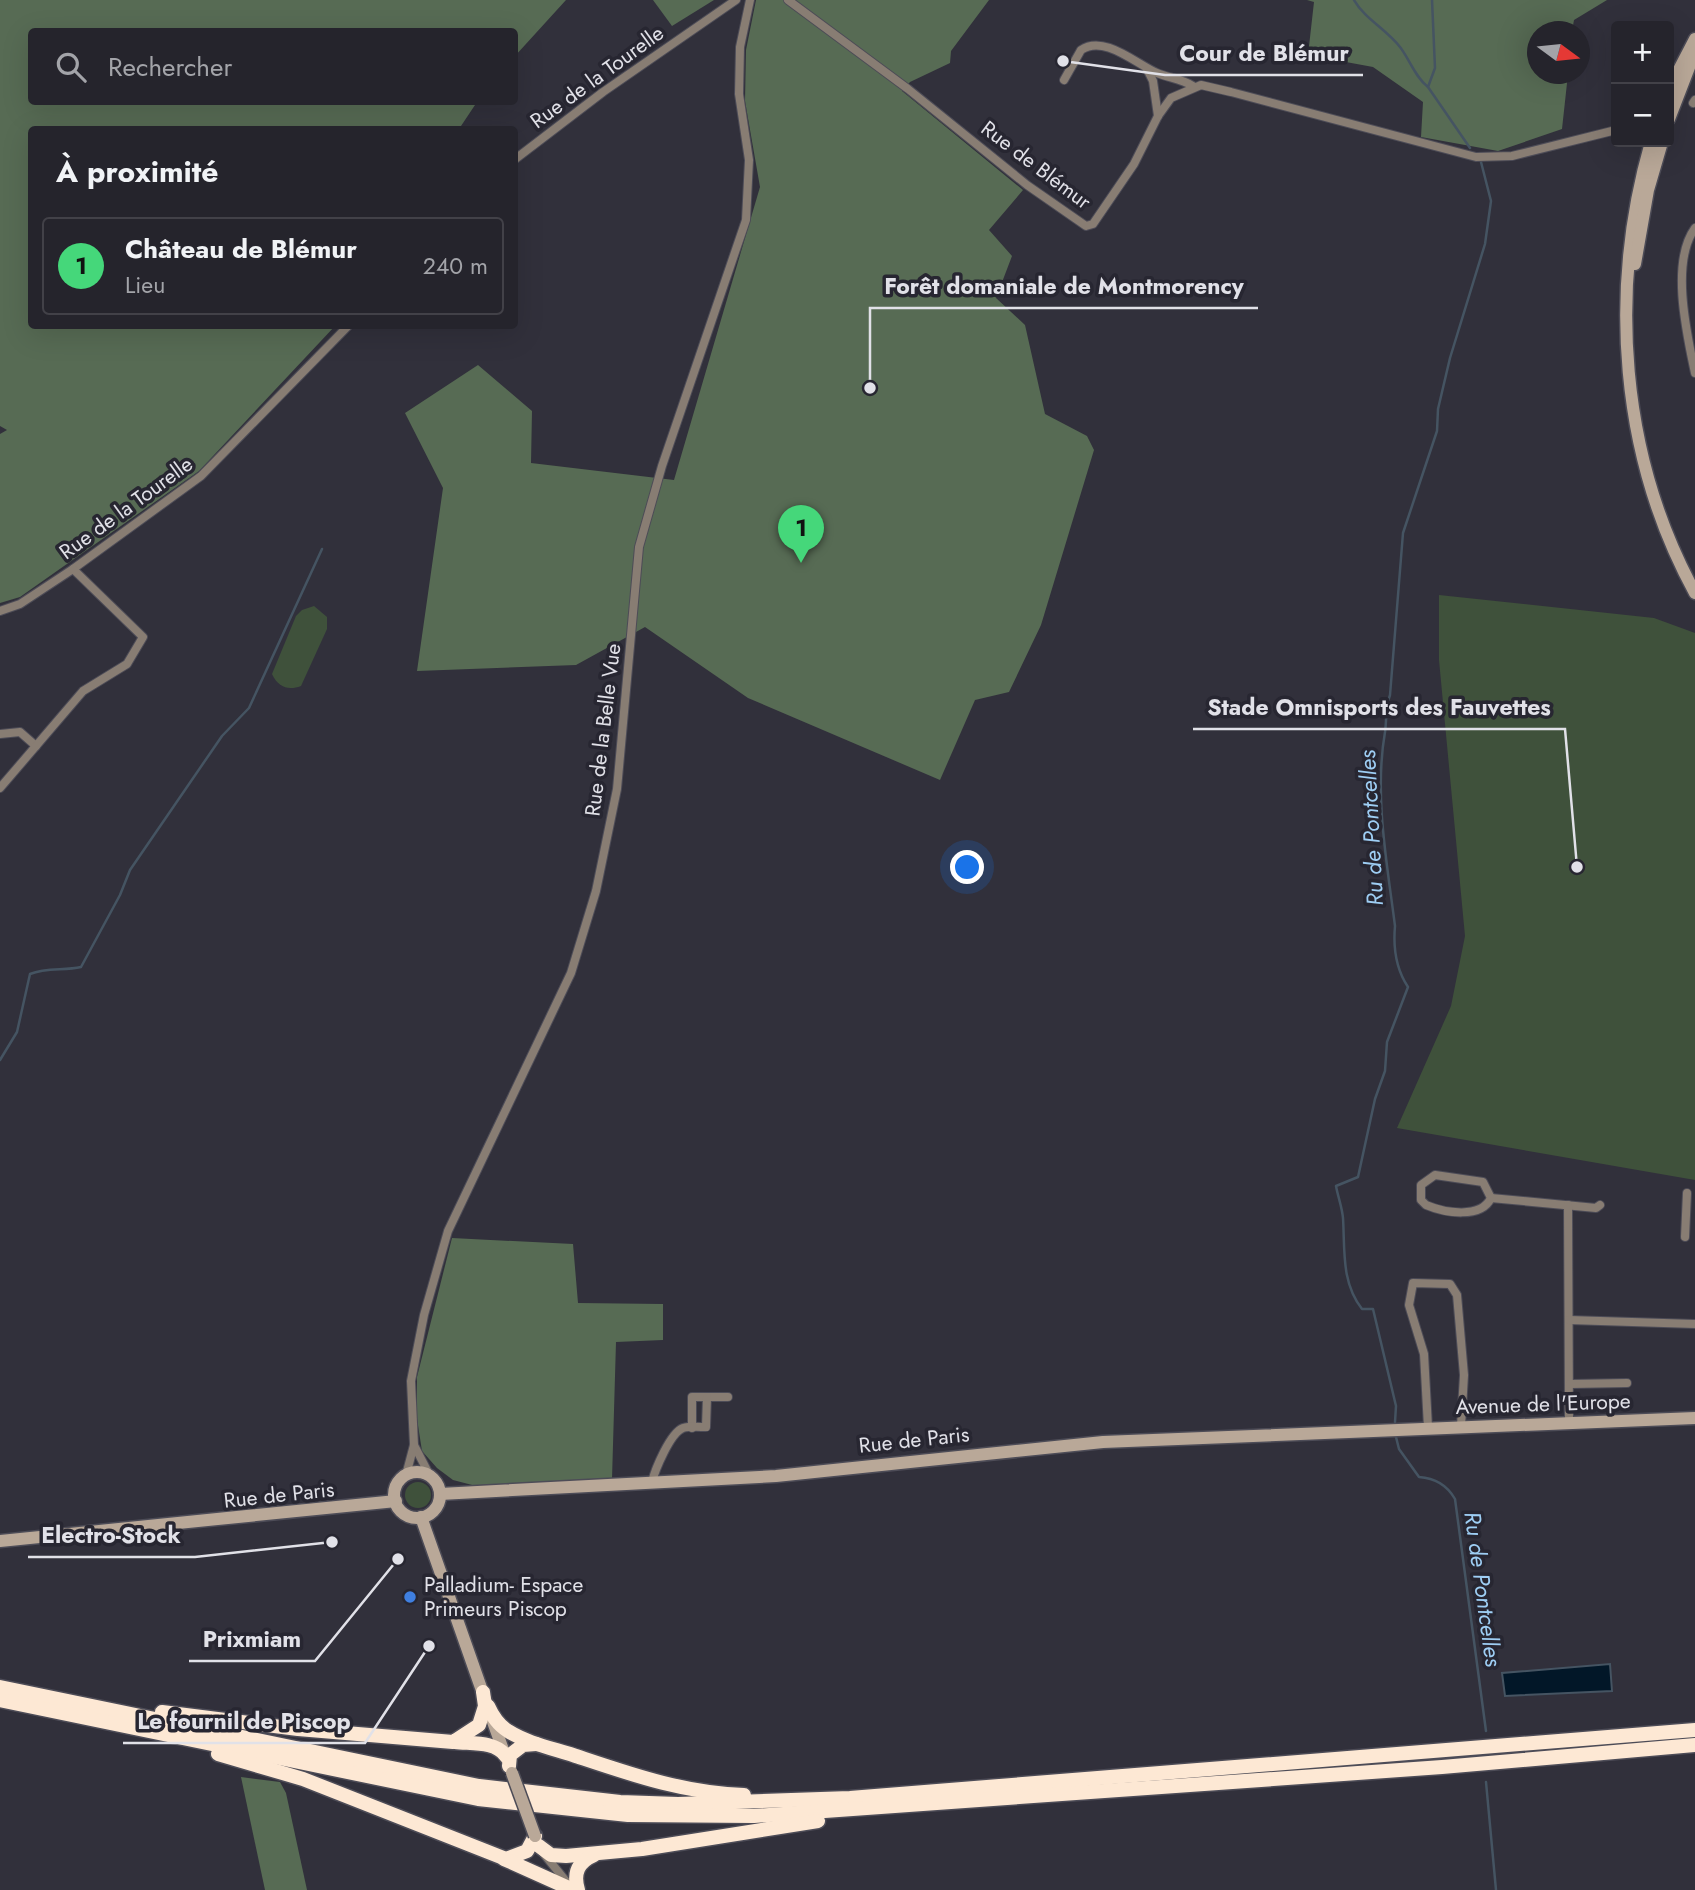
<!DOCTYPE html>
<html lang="fr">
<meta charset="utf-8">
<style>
body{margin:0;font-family:Jost,sans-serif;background:#2d2c34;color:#f1f3f6}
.controls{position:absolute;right:21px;top:21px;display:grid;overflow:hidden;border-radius:7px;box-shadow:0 7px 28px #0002}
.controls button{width:63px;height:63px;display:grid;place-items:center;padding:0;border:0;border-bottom:2px solid #424148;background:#25242c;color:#f1f3f6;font:35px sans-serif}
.compass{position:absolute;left:1527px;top:21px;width:63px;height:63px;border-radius:50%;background:#25242c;box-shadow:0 7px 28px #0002;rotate:105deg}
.you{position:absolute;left:968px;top:868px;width:24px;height:24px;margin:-18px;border:5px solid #fff;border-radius:50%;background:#1a73e8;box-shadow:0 0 0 10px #1a73e833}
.badge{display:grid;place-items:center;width:46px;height:46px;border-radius:50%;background:#45d77a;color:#111;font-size:23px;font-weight:700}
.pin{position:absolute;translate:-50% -58px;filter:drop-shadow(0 2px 4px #0008)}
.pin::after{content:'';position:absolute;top:37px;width:24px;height:21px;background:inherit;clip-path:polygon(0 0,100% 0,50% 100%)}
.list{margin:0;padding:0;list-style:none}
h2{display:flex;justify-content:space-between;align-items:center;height:91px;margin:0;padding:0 28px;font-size:30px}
h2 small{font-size:23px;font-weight:400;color:#a3a4a9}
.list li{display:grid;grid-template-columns:46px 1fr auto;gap:21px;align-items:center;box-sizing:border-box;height:98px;margin:0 14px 14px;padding:0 14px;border:2px solid #424148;border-radius:7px}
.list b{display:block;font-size:26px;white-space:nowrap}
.list p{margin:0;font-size:23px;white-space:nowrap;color:#a3a4a9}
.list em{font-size:23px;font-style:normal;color:#a3a4a9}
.icon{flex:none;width:38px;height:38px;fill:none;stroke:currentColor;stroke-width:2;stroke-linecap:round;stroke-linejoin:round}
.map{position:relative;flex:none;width:1695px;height:1890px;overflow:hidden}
.search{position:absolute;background:#25242c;box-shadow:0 7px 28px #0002;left:28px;top:28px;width:490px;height:77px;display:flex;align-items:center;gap:18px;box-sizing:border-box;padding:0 24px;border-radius:7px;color:#a3a4a9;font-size:26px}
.panel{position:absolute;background:#25242c;box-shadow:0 7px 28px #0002;left:28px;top:126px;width:490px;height:203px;border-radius:7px}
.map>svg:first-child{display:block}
.green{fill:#3f513b}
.forest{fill:#576b54}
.water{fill:#021728;stroke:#455462;stroke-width:2}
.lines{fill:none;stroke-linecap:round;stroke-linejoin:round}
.stream{stroke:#455462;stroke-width:2.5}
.street-casing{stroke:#4d4c57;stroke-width:10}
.secondary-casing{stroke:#4d4c57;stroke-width:15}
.highway-casing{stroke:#4d4c57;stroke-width:17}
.street{stroke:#887d73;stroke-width:8}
.secondary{stroke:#b9a898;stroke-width:12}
.highway{stroke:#fde8d4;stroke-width:14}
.secondary-bridge-casing{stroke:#4d4c57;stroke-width:15;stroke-linecap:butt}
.secondary-bridge{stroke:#b9a898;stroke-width:12}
.shop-dot{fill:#3f7fe0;stroke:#272631;stroke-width:2.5}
.labels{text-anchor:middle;stroke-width:7;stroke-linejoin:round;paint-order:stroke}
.street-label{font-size:21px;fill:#e1e1e8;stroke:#272631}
.poi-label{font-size:21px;fill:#e1e1e8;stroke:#272631;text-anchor:start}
.water-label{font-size:23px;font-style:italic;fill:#9ecef4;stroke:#272631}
.leader{fill:none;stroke:#e1e1e8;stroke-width:2.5}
.callout-dot{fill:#e1e1e8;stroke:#272631;stroke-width:2.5}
.callout-label{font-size:23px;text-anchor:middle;font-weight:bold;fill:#e1e1e8;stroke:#272631;stroke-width:7;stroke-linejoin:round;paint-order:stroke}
</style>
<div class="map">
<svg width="1695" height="1890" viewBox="0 0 1695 1890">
<rect width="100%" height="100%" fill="#31303b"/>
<g class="green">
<path d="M 1439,595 L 1654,618 L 1695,633 L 1695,1180 L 1397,1128 L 1451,1006 L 1465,936 L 1439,660 Z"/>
<path d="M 314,606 L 327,617 L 327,629 L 301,686 C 288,691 278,687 272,674 L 296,616 L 302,610 Z"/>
<circle cx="418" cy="1495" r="13"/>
</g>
<g class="forest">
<path d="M 0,0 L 566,0 L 515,56 L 514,32 L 32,32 L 32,102 L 477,102 L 459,129 L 32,130 L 32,326 L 335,326 L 199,471 L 20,597 L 0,603 L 0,434 L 7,430 L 0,426 Z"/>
<path d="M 653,0 L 714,0 L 672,26 Z"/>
<path d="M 756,0 L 989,0 L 951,51 L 950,63 L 910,82 L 902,91 L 1023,190 L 989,230 L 1012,256 L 996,298 L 1025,325 L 1045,414 L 1087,436 L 1094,450 L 1041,625 L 1009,692 L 975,700 L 940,780 L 748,698 L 645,627 L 576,665 L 417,671 L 443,488 L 405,413 L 478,365 L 532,411 L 531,463 L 674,480 L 760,187 L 745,101 L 746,50 Z"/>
<path d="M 1307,0 L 1607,0 L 1574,20 L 1572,31 L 1538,32 L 1538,74 L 1568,74 L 1562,129 L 1498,151 L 1421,137 L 1423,102 L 1373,67 L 1308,55 L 1314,2 Z"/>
<path d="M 452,1238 L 573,1244 L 578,1303 L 663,1304 L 663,1340 L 616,1342 L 612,1479 L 476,1486 L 453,1480 L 437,1468 L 422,1451 L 417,1419 L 417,1377 Z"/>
<path d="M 241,1777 L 280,1782 L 286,1793 L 307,1890 L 265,1890 Z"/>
</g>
<path class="water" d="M 1610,1664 L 1612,1691 L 1505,1696 L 1502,1673 Z"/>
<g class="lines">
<g class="stream">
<path d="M 1354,0 C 1365,19 1386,29 1400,47 C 1410,60 1415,77 1428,87"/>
<path d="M 1432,0 L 1435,68 L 1428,87 L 1470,148"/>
<path d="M 0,1060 L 17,1032 L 30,974 C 47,967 64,971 81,967 L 120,895 L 130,870 L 222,736 L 249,708 L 322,549"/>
<path d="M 1395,1422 L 1396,1406 L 1373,1309 L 1362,1309 C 1341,1282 1345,1250 1343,1218 C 1342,1207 1338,1197 1336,1186 L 1358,1177 L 1375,1099 L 1385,1071 L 1387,1042 L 1408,987 C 1396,969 1393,948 1395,926 C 1387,863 1374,795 1385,732 C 1387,718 1385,708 1390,695 L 1403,533 L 1437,431 L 1438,409 L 1450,358 L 1485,244 L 1491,201 L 1481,162"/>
<path d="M 1396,1437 L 1399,1449 L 1419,1477 C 1435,1478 1447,1485 1455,1499 L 1486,1731"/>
<path d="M 1486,1782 L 1496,1890"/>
</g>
<defs>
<g id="street">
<path d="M 788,0 L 908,89 L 1027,185 L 1086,226 L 1093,224 L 1134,164 L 1158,116 L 1171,98 L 1201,85 L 1231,92 L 1476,157 L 1512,156 L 1616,130"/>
<path d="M 1147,69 L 1153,81 L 1158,116"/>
<path d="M 1064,80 L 1081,50 C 1104,34 1136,64 1157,73 C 1169,78 1182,79 1193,86"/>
<path d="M 1693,103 L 1695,100"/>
<path d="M 514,160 L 603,92 L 736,0"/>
<path d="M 1695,228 C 1670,262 1687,335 1695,373"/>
<path d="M 0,611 L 20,604 L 73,569 L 201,476 L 348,326"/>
<path d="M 0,734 L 20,732 L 36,746"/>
<path d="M 0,788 L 83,691 L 127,664 L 143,637 L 73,569"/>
<path d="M 1435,1175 L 1483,1182 L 1491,1198 C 1481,1219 1445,1213 1426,1205 L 1421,1200 L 1421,1185 Z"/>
<path d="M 1491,1198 L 1596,1208 L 1600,1205"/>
<path d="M 1568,1205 L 1569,1423"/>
<path d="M 1685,1237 L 1687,1193"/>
<path d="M 1569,1320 L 1695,1324"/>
<path d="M 1570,1384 L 1627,1383"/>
<path d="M 1428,1427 L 1424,1354 L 1409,1305 L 1413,1283 L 1450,1284 L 1457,1295 L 1464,1375 L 1461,1426"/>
<path d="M 692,1428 L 692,1397 L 728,1397"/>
<path d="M 414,1445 L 430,1476"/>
<path d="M 406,1475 L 414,1445 L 411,1381 L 424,1315 L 448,1231 L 571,973 L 596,891 L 617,789 L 639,547 L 662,466 L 746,220 L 749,160 L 739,94 L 740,47 L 750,0"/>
<path d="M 652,1482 C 655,1470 670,1433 683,1428 C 690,1426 700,1427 706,1427 L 707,1397"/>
<path d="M 544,1854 L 569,1885"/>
</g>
<g id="secondary">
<path d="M 1669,89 L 1695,39"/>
<path d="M 1669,119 L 1695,52"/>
<path d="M 1651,142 C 1608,291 1620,456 1695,593"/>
<path d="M 1635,264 L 1648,190 L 1662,142"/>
<circle cx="417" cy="1495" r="23"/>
<path d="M 440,1494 L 776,1476 L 1103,1442 L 1695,1418"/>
<path d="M 421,1517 L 486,1702"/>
<path d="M 0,1541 L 396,1501"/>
<path d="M 492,1719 L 506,1758"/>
</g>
<g id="highway">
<path d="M 0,1687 L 479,1786 L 620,1802 L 678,1804 L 850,1798 L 1695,1730"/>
<path d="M 0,1700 L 478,1799 L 628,1815 L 754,1816 L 1442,1767 L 1695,1745"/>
<path d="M 488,1706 C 493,1717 498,1725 508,1731 C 527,1743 551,1748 573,1755 C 630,1774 683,1793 744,1795"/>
<path d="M 162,1712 L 298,1729 L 453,1742 L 479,1725 L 485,1706 L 483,1692"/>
<path d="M 455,1742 C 472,1744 495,1741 506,1756"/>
<path d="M 218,1754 L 303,1779 L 506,1859 L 527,1851 L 535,1836"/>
<path d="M 509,1766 L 510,1755 L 523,1745 L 536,1744"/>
<path d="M 539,1846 L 551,1855 L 566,1856 L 642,1849 L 818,1821"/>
<path d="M 504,1859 L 573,1890"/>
<path d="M 578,1890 C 573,1873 578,1862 594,1855"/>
</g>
</defs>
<use href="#street" class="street-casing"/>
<use href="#secondary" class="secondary-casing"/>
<use href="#highway" class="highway-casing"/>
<use href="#street" class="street"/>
<use href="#secondary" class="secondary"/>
<use href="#highway" class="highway"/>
<defs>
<path id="secondary-bridge" d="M 512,1773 L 535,1836"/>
</defs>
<use href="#secondary-bridge" class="secondary-bridge-casing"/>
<use href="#secondary-bridge" class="secondary-bridge"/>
</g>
<circle class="shop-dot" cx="410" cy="1597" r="7"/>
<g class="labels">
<g class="street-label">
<text transform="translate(597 77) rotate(-36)" y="7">Rue de la Tourelle</text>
<text transform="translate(1036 165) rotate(37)" y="7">Rue de Blémur</text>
<text transform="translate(126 508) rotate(-36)" y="7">Rue de la Tourelle</text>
<text transform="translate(603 730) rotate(-83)" y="7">Rue de la Belle Vue</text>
<text transform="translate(1543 1404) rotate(-2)" y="7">Avenue de l'Europe</text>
<text transform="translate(914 1440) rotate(-6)" y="7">Rue de Paris</text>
<text transform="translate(279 1495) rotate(-6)" y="7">Rue de Paris</text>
</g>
<g class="poi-label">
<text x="424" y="1592">Palladium- Espace<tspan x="424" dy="24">Primeurs Piscop</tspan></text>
</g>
<g class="water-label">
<text transform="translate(1371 828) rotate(-93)" y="8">Ru de Pontcelles</text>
<text transform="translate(1483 1589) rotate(82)" y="8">Ru de Pontcelles</text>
</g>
</g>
<path class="leader" d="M1063 61L1165 75H1363M870 388L870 308H1258M1577 867L1565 729H1193M332 1542L195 1557H28M398 1559L315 1661H189M429 1646L365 1743H123"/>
<g class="callout-dot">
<circle cx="1063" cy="61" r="7"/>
<circle cx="870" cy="388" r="7"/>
<circle cx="1577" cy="867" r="7"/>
<circle cx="332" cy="1542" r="7"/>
<circle cx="398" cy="1559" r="7"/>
<circle cx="429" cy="1646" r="7"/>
</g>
<g class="callout-label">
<text x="1264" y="61">Cour de Blémur</text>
<text x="1064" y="294">Forêt domaniale de Montmorency</text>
<text x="1379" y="715">Stade Omnisports des Fauvettes</text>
<text x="111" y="1543">Electro-Stock</text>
<text x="252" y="1647">Prixmiam</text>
<text x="244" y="1729">Le fournil de Piscop</text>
</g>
</svg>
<div class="controls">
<button>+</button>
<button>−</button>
</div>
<svg class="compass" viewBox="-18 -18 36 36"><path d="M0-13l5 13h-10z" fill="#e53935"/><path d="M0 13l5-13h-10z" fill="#a3a4a9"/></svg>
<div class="you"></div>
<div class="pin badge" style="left:801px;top:563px">1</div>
<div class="search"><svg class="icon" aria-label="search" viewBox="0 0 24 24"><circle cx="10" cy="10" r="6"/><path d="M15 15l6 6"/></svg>Rechercher</div>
<section class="panel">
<h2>À proximité<small></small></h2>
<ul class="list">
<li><span class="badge">1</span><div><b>Château de Blémur</b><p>Lieu</p></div><em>240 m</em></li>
</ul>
</section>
</div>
